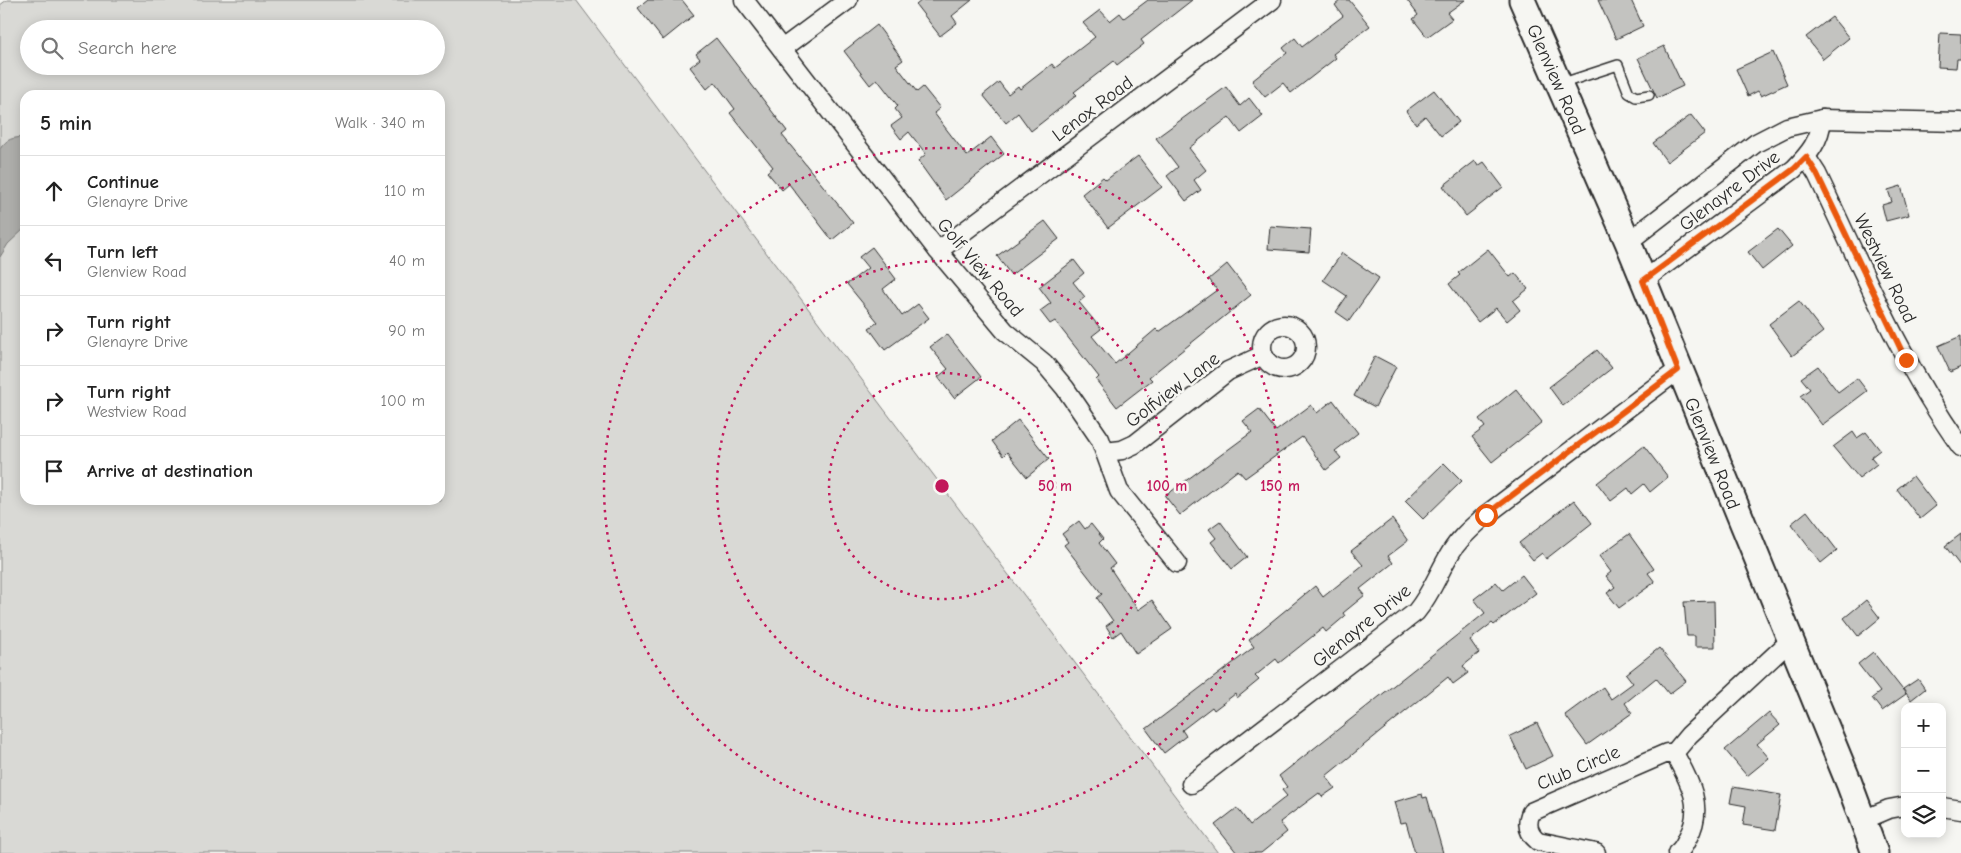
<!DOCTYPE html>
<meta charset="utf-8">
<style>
body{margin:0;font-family:"Comic Neue",sans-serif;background:#f2f2f2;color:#222}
.controls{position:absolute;right:15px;bottom:15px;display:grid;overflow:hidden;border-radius:10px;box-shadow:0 2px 12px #0003}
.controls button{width:45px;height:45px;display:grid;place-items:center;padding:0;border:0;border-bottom:1px solid #e0e0e0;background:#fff;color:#222;font:25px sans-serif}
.stop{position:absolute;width:15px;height:15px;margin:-11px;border:4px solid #ea580c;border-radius:50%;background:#fff}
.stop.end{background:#ea580c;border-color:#fff;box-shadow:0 1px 5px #0008}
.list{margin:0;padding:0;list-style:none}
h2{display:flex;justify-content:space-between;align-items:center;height:65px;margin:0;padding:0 20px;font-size:21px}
h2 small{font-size:16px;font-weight:400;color:#767676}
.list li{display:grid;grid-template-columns:32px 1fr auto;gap:15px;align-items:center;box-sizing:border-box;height:70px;padding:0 20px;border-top:1px solid #e0e0e0}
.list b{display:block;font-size:19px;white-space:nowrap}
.list p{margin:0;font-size:16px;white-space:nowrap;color:#767676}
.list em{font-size:16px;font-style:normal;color:#767676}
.icon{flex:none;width:28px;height:28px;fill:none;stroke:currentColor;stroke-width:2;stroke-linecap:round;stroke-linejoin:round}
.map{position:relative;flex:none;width:1961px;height:853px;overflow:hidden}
.search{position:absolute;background:#fff;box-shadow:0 2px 12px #0003;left:20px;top:20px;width:425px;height:55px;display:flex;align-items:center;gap:12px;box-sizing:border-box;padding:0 18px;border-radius:28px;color:#767676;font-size:19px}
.panel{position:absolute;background:#fff;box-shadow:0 2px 12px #0003;left:20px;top:90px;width:425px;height:415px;border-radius:15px}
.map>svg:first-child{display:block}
.green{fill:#d9d9d5;stroke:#828280;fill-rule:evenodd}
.water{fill:#aeaeab;stroke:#7a7a78}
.building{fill:#c3c3c0;stroke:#2b2b2b}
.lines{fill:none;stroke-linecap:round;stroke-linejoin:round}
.service-casing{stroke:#2b2b2b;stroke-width:12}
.minor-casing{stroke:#2b2b2b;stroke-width:21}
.secondary-casing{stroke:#2b2b2b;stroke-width:29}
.service{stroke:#f6f6f2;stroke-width:9}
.minor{stroke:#f6f6f2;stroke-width:18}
.secondary{stroke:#f6f6f2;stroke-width:25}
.route{stroke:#ea580c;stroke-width:6}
.ring{fill:none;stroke:#c2185b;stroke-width:2.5;stroke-dasharray:2.5 5}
.labels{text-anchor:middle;stroke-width:5;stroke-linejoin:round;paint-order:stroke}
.street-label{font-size:19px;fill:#2b2b2b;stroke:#f6f6f2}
.centre{fill:#c2185b;stroke:#f6f6f2;stroke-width:2.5}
.ring-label{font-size:15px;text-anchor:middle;font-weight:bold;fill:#c2185b;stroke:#f6f6f2;stroke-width:5;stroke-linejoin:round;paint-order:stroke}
</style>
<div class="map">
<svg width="1961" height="853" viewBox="0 0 1961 853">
<rect width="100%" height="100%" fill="#f6f6f2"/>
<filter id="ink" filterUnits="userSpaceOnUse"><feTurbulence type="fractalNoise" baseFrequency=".02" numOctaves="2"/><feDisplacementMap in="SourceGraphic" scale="10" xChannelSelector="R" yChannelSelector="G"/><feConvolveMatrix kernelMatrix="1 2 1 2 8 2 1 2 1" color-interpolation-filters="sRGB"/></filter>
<g filter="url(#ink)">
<path class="green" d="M 7,0 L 576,0 L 1218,853 L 0,853 L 0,5 ZM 29,29 L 436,29 L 436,66 L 29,66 ZM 25,95 L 440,95 L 440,500 L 25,500 Z"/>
<path class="water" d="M 25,137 L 25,228 L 8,244 L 0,257 L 0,149 C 7,138 13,138 25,137 Z"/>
<g class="building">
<path d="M 648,0 L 682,0 L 694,15 L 663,40 L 638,8 Z"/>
<path d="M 922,0 L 972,0 L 952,16 L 957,23 L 940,36 L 916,5 Z"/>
<path d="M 1148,0 L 1192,0 L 1141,40 L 1144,44 L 1117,65 L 1114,61 L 1074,92 L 1077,95 L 1031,131 L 1018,113 L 1006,123 L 983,95 L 999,82 L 1008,94 L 1018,86 L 1020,89 L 1052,64 L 1055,68 L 1095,37 L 1083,23 L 1100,10 L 1110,21 L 1120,13 L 1124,18 Z"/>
<path d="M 1341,0 L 1349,0 L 1370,26 L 1333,54 L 1336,58 L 1291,93 L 1283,83 L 1265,97 L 1252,81 L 1287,53 L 1283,48 L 1295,38 L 1302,47 L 1343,16 L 1335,5 Z"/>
<path d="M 1407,0 L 1465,0 L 1447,13 L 1452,19 L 1427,37 L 1413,19 L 1418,15 Z"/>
<path d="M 1598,0 L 1631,0 L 1643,26 L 1616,39 Z"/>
<path d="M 1832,17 L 1849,38 L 1823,59 L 1806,37 Z"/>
<path d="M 877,25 L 903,60 L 896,65 L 917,92 L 923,87 L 940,108 L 934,113 L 967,156 L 991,137 L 1004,154 L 946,200 L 918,161 L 926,154 L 909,132 L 901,139 L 891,126 L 902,118 L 895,109 L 898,106 L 877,79 L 870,85 L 844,51 Z"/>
<path d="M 1940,33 L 1961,34 L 1961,59 L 1957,59 L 1956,68 L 1938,67 Z"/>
<path d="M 716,38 L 787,131 L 782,135 L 853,223 L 832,240 L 789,184 L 782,190 L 767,172 L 773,167 L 730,113 L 735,109 L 715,82 L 707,89 L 690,67 L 700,59 L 696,54 Z"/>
<path d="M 1664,46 L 1683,86 L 1657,98 L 1638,58 Z"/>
<path d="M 1773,52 L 1787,84 L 1761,96 L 1758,91 L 1748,96 L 1736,69 Z"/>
<path d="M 1226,87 L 1240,106 L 1249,98 L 1263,116 L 1241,133 L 1229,117 L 1189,148 L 1206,170 L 1194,180 L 1201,190 L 1186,201 L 1167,176 L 1178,167 L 1156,138 Z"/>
<path d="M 1434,90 L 1459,122 L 1441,136 L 1425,116 L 1416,124 L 1406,111 Z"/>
<path d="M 1691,115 L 1705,133 L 1667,162 L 1653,143 Z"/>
<path d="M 1138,156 L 1162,187 L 1108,228 L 1082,194 L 1103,177 L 1106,180 Z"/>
<path d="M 1475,161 L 1478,166 L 1484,162 L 1503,187 L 1466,216 L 1443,186 Z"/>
<path d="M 1901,186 L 1909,215 L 1886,221 L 1882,205 L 1892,202 L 1888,190 Z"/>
<path d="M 1045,221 L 1059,239 L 1011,275 L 997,256 Z"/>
<path d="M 1270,226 L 1311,229 L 1309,252 L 1268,249 Z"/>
<path d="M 1778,229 L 1792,246 L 1762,270 L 1748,252 Z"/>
<path d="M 872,247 L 896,279 L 883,289 L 902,316 L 918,304 L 929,318 L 885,350 L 869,328 L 878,322 L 847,284 L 868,268 L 859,257 Z"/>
<path d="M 1488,249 L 1510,277 L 1515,273 L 1528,289 L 1513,301 L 1520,310 L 1507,321 L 1496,308 L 1478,322 L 1449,284 L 1460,275 L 1458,273 Z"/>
<path d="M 1342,253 L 1379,278 L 1349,321 L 1336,312 L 1347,296 L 1323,280 Z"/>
<path d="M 1074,260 L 1084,273 L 1073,282 L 1085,297 L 1079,302 L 1101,329 L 1092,336 L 1115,364 L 1156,329 L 1159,332 L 1217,290 L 1209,279 L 1227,264 L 1251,295 L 1149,377 L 1152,380 L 1117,407 L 1096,380 L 1099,377 L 1055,321 L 1050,324 L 1040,311 L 1051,303 L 1039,287 Z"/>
<path d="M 1799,301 L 1823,332 L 1792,356 L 1769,324 Z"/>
<path d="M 947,334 L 981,377 L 954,398 L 938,377 L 948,369 L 930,347 Z"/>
<path d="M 1961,336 L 1961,367 L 1950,372 L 1938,346 Z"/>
<path d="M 1597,350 L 1612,368 L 1563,406 L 1549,387 Z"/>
<path d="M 1375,356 L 1396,367 L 1375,407 L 1354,396 Z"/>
<path d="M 1818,366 L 1838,392 L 1857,378 L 1867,391 L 1822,425 L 1800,396 L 1810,389 L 1801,378 Z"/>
<path d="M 1516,389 L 1542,422 L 1492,462 L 1472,437 L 1485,427 L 1479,419 Z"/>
<path d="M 1333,400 L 1358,433 L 1335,451 L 1341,458 L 1326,470 L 1302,437 L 1245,478 L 1238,470 L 1180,515 L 1165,496 L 1252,432 L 1243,421 L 1259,409 L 1276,431 L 1311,405 L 1317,413 Z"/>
<path d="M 1018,420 L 1049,459 L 1027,477 L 1007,452 L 1003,456 L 992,441 Z"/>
<path d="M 1853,432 L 1857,438 L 1866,432 L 1880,450 L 1871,457 L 1877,464 L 1859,478 L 1833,447 Z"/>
<path d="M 1644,446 L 1668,477 L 1650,492 L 1644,484 L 1632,494 L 1628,488 L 1611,501 L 1597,483 Z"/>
<path d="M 1444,463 L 1462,481 L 1423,519 L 1405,501 Z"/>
<path d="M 1913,476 L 1936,506 L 1920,519 L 1897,489 Z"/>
<path d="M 1574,500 L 1592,523 L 1546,559 L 1542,553 L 1533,560 L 1519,543 Z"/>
<path d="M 1807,511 L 1837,550 L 1821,563 L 1791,524 Z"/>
<path d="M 1392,519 L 1408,541 L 1388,556 L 1393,563 L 1360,589 L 1365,595 L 1343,613 L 1345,616 L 1326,632 L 1323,628 L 1279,663 L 1276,659 L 1255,676 L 1259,680 L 1237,698 L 1235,694 L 1214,710 L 1212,707 L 1182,730 L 1186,736 L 1164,753 L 1146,729 L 1254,647 L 1249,640 L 1315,586 L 1323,597 L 1363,565 L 1351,551 Z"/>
<path d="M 1079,521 L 1085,529 L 1091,524 L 1103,539 L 1099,543 L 1115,564 L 1110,568 L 1138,610 L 1152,600 L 1172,629 L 1136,654 L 1121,631 L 1113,637 L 1106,626 L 1113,621 L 1097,598 L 1102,594 L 1064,545 L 1068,542 L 1062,534 Z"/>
<path d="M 1220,521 L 1247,557 L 1232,569 L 1211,542 L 1216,538 L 1209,529 Z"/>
<path d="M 1629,534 L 1654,569 L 1648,573 L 1655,582 L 1619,608 L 1607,593 L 1615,587 L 1606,576 L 1611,572 L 1599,556 Z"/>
<path d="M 1961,534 L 1961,567 L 1945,546 Z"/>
<path d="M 1522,575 L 1536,593 L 1494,625 L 1492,623 L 1470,640 L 1479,653 L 1463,666 L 1468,673 L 1453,684 L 1448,677 L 1326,776 L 1335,788 L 1322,797 L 1319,793 L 1280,822 L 1287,832 L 1261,853 L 1237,853 L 1215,825 L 1237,808 L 1250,825 L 1287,796 L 1282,790 L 1287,787 L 1279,776 L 1485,613 L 1474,599 L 1496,582 L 1503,590 Z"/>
<path d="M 1866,600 L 1880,618 L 1858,636 L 1844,618 Z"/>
<path d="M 1714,601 L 1715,647 L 1695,647 L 1695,636 L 1687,636 L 1684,602 Z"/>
<path d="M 1659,648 L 1686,681 L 1669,694 L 1656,678 L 1625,703 L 1632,713 L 1587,745 L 1565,715 L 1603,687 L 1611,699 L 1633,683 L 1626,674 Z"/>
<path d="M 1873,652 L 1906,694 L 1882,711 L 1872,698 L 1880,692 L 1858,664 Z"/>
<path d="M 1918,679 L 1925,689 L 1911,700 L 1903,689 Z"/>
<path d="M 1769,713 L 1780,725 L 1757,744 L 1769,758 L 1747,776 L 1725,750 Z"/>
<path d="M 1537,723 L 1553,756 L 1526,769 L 1510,736 Z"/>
<path d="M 1733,787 L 1781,795 L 1775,830 L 1743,825 L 1746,806 L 1730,803 Z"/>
<path d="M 1422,794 L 1423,798 L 1427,797 L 1443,853 L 1415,853 L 1406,822 L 1400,823 L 1394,802 Z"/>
</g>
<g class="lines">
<defs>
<path id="service" d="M 1560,84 L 1618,65 L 1629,93 L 1636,97 L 1649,95"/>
<g id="minor">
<path d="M 744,0 L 938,251 L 1005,331 L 1044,363 L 1065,388 L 1100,439 L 1119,491 L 1177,563"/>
<path d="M 782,49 L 848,0"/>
<path d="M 1806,157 L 1817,174 C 1861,266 1901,363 1961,447"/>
<path d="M 1628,242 L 1756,143 L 1787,127 L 1822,119 L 1961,122"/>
<path d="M 938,251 L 1272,0"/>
<path d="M 1643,281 L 1794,169 C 1809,154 1820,141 1822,119"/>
<circle cx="1284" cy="347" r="22"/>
<path d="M 1105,452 L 1122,450 L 1135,444 L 1228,371 L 1263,355"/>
<path d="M 1674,753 L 1689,735 L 1790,641"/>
<path d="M 1191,784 L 1416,612 C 1433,591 1438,573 1451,552 C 1460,537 1474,526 1486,515 L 1678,370"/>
<path d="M 1942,807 L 1961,810"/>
<path d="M 1863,820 L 1889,809 L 1905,806"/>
<path d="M 1596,853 L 1538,841 C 1528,833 1526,824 1531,812 L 1667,753 L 1674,753 C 1689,780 1705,807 1688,837 C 1685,843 1683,849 1677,853"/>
</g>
<path id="secondary" d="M 1522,0 L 1628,242 L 1849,783 L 1875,853"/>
</defs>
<use href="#service" class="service-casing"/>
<use href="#minor" class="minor-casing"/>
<use href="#secondary" class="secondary-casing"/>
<use href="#service" class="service"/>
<use href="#minor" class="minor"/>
<use href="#secondary" class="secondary"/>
</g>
</g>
<g class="lines" filter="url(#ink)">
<path class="route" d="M 1486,515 L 1678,370 L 1643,281 L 1794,169 L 1806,157 L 1817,174 L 1906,360"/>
</g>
<g class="ring">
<circle cx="942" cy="486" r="113"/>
<circle cx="942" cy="486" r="225"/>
<circle cx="942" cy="486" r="338"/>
</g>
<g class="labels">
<g class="street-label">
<text transform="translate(1557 79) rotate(66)" y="7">Glenview Road</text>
<text transform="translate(1092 108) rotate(-37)" y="7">Lenox Road</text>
<text transform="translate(1729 190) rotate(-37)" y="7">Glenayre Drive</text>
<text transform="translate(981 267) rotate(50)" y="7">Golf View Road</text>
<text transform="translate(1886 268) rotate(64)" y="7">Westview Road</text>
<text transform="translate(1172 389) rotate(-37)" y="7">Golfview Lane</text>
<text transform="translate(1713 453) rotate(68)" y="7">Glenview Road</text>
<text transform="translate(1361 625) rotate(-39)" y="7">Glenayre Drive</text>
<text transform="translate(1578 767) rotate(-23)" y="7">Club Circle</text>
</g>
</g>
<circle cx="942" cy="486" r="8" class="centre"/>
<g class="ring-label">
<text x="1055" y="491">50 m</text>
<text x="1167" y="491">100 m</text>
<text x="1280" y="491">150 m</text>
</g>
</svg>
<div class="controls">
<button>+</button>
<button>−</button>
<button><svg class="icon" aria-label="layers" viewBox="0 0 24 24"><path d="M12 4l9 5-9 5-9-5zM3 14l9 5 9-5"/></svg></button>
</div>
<div class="stop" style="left:1486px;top:515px"></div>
<div class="stop end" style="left:1906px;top:360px"></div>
<div class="search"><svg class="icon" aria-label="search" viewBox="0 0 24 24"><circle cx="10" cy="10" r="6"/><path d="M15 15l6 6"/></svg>Search here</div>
<section class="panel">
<h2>5 min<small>Walk · 340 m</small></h2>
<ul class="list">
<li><svg class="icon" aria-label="ahead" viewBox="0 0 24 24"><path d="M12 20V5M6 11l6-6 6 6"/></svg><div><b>Continue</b><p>Glenayre Drive</p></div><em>110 m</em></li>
<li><svg class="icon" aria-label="left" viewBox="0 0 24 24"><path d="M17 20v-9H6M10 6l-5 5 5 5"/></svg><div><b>Turn left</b><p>Glenview Road</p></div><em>40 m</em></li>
<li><svg class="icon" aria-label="right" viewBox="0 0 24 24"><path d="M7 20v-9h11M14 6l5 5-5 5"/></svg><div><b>Turn right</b><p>Glenayre Drive</p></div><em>90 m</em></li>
<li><svg class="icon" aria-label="right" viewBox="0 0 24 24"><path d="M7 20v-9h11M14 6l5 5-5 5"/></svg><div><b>Turn right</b><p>Westview Road</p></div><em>100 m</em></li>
<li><svg class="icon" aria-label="arrive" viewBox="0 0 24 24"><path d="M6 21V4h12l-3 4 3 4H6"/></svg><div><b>Arrive at destination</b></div></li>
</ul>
</section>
</div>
